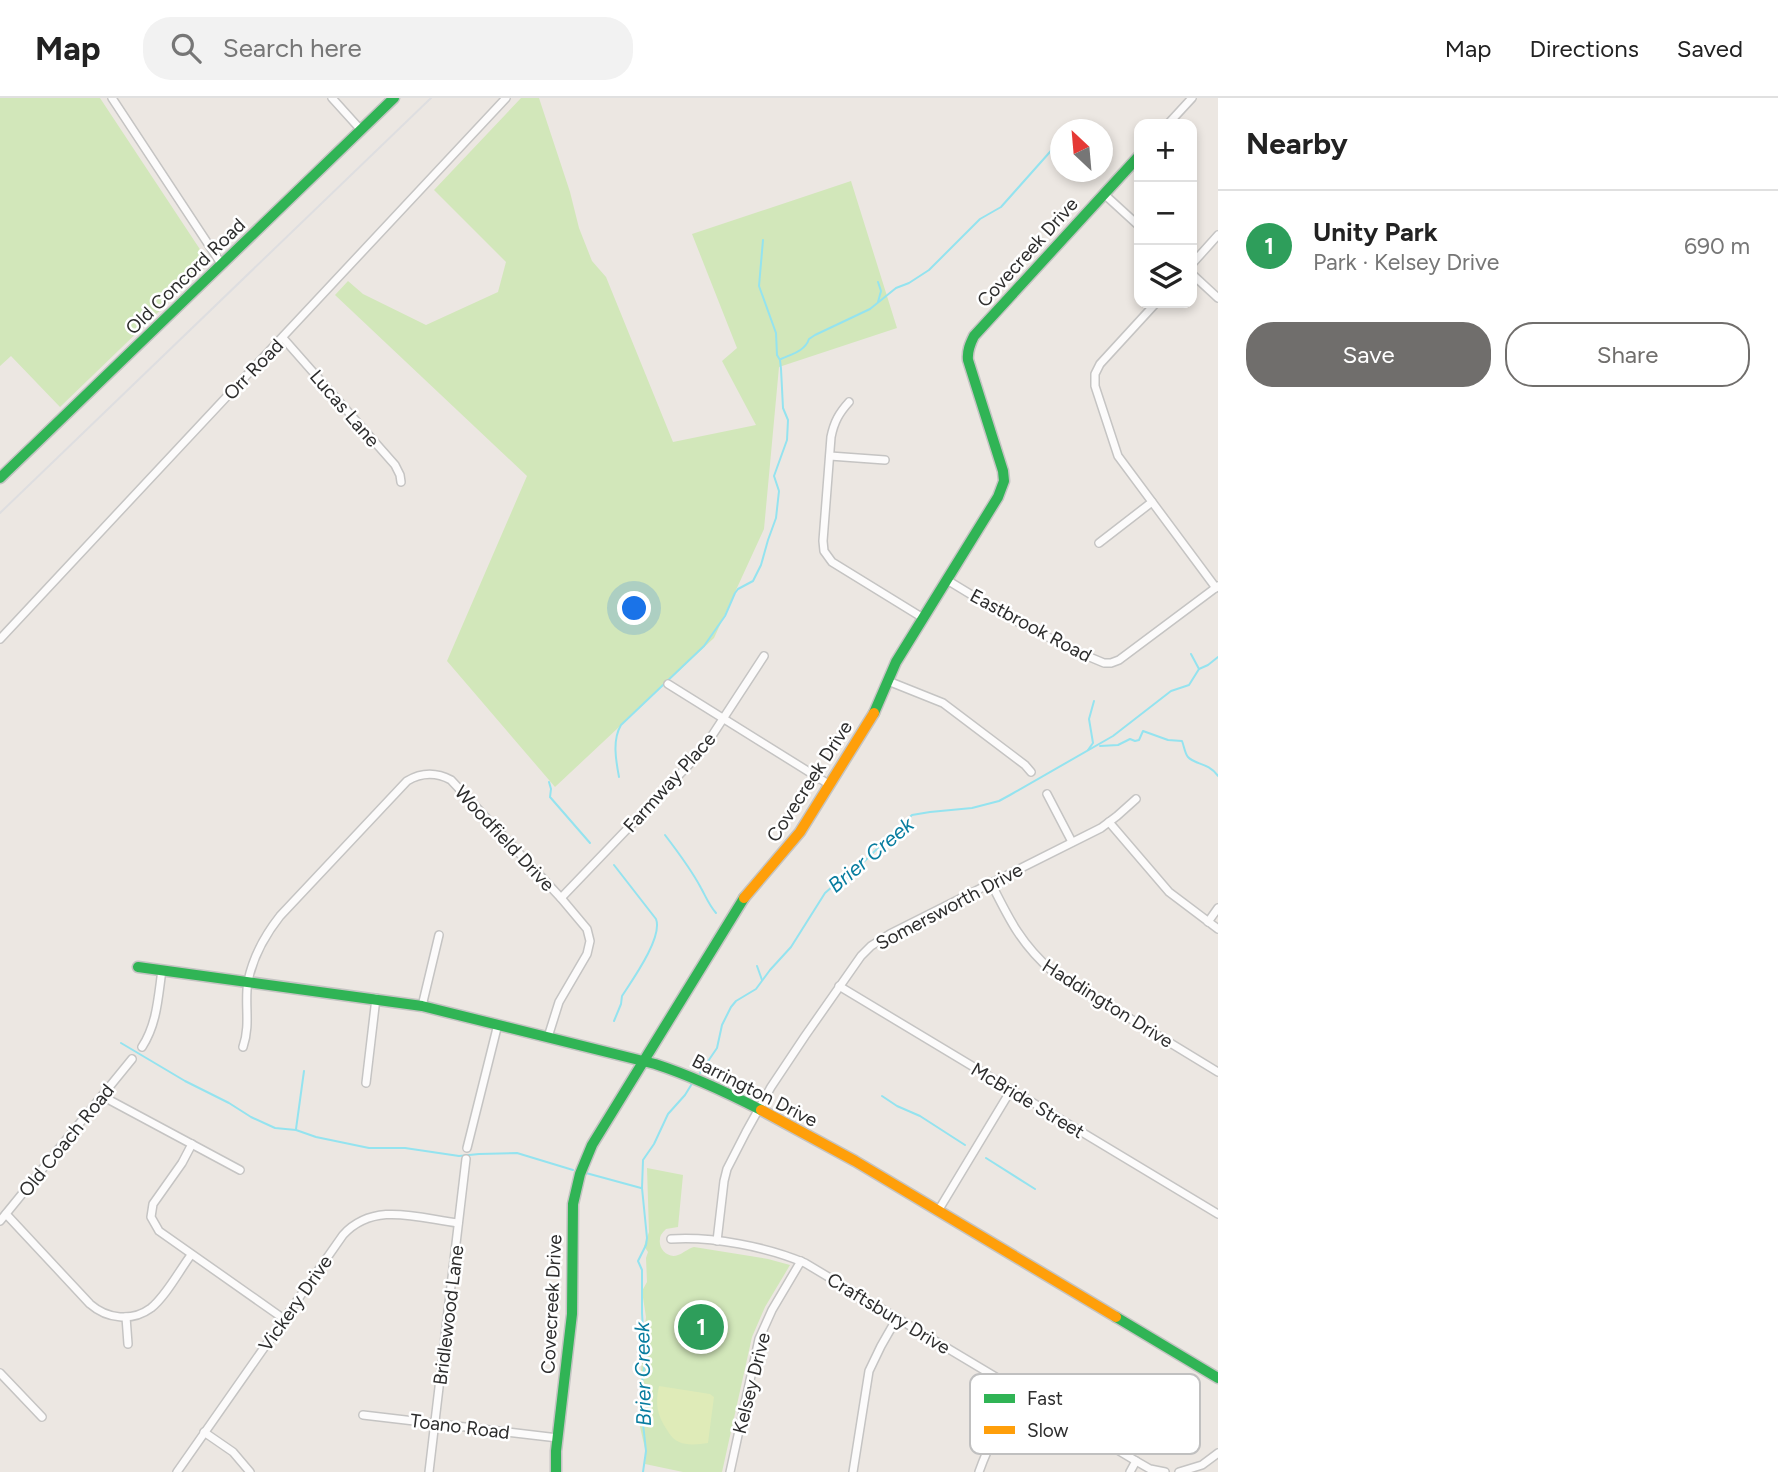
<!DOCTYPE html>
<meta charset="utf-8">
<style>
body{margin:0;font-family:Figtree,sans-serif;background:#f2f2f2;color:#222}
.controls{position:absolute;right:21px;top:21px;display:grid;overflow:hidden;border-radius:14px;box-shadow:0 4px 10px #0003}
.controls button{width:63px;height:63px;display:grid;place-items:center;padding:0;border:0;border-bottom:2px solid #e0e0e0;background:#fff;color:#222;font:35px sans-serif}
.compass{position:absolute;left:1050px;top:21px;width:63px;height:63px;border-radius:50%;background:#fff;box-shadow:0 4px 10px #0003;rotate:334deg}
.you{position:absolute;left:635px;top:511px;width:24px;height:24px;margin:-18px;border:5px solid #fff;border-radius:50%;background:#1a73e8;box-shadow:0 0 0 10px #1a73e833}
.badge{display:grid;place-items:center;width:46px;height:46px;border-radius:50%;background:#706e6c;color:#fff;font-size:23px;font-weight:700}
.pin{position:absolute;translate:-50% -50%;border:4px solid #fff;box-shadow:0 2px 7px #0006}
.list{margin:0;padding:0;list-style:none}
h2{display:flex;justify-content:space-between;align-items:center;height:91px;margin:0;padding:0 28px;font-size:30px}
h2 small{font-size:23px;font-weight:400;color:#767676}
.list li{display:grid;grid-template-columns:46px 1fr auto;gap:21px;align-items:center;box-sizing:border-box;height:112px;padding:0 28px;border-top:2px solid #e0e0e0}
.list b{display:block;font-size:26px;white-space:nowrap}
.list p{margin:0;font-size:23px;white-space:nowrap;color:#767676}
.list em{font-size:23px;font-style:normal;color:#767676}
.actions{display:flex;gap:14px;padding:21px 28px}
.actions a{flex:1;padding:16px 0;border:2px solid #706e6c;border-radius:28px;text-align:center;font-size:24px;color:#706e6c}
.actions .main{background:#706e6c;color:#fff}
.icon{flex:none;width:38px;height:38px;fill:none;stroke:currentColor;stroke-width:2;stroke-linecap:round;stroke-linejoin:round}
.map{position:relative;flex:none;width:1218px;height:1374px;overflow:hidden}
header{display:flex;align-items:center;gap:42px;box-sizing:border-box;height:98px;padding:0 35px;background:#fff;border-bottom:2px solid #e0e0e0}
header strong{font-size:33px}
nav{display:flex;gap:38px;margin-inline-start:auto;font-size:24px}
.search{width:490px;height:63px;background:#f2f2f2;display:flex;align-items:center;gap:18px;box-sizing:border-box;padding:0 24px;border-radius:28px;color:#767676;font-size:26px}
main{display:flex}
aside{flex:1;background:#fff}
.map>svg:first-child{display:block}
.green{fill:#d2e7ba}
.pitch{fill:#dfebb8}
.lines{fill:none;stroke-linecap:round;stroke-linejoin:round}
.stream{stroke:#94e3ef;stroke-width:2}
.street-casing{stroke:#c5c4c3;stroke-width:10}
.fast-casing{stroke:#c5c4c3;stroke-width:13}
.slow-casing{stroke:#c5c4c3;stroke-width:13}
.street{stroke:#fcfbfb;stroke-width:7}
.fast{stroke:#30b455;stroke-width:10}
.slow{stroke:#ff9f0a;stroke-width:10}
.rail{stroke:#dedee0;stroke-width:2}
.labels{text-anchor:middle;stroke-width:5;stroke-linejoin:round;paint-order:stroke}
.street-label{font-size:19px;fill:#2d2d2d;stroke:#fff}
.water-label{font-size:21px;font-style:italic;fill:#087d9f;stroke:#fff}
.key{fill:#fff;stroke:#c0c0c0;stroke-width:2}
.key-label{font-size:19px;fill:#2d2d2d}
</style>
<header>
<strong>Map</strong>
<div class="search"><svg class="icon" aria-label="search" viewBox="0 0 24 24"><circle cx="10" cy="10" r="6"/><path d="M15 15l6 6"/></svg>Search here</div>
<nav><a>Map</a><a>Directions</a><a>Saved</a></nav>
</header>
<main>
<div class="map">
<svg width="1218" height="1374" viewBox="0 0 1218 1374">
<rect width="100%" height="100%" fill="#ece7e2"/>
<g class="green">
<path d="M 0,0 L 100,0 L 209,165 L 60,309 L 11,258 L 0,268 Z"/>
<path d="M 521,0 L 539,0 L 570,94 L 579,130 L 592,163 L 606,179 L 673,344 L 756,327 L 722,263 L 737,250 L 692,136 L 851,83 L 897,230 L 779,269 L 764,431 L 714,540 L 555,689 L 447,563 L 527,378 L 335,197 L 348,183 L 363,196 L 426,227 L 498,194 L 506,164 L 434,92 Z"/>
<path d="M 647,1070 L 683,1077 L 678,1129 L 666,1131 C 663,1134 660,1137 660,1141 C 658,1151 668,1161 678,1157 C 684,1155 687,1151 694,1149 L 768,1161 L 790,1167 L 765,1209 L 752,1239 L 722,1374 L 683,1374 L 645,1366 L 646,1355 L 640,1329 L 642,1321 L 640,1298 L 642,1254 L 646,1219 L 642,1193 L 647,1184 L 646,1160 L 648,1154 L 644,1148 L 649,1134 Z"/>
</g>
<path class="pitch" d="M 659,1288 L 710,1296 L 714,1299 L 708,1345 C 699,1346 688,1348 679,1344 C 674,1342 670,1337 667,1332 C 657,1317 655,1306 659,1288 Z"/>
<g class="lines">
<g class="stream">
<path d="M 878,204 L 881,193 L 878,184"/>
<path d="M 781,261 C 792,256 805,253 809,241 L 815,237 L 870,211 L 896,190 L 909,185 L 929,172 L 980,121 L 1001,109 L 1057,46"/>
<path d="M 1191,556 L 1199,571"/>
<path d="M 1100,648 L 1118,647 L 1130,641 L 1135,643 L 1139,642 L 1143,633 L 1168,642 L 1182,643 C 1184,648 1185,656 1188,659 C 1195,667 1208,664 1218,678"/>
<path d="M 1088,652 L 1093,645 L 1089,621 L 1094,603"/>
<path d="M 619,679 C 616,663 612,642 621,627 L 704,548 L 725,518 L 735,495 L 738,491 L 753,483 L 761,467 L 768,442 L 776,420 L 779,393 L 774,378 L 787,342 L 788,322 L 783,310 L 781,271 L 780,262 L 777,257 L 776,235 L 759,188 L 763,142"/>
<path d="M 549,684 L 551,691 L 550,699 L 590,745"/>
<path d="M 665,737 C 678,754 691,771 701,790 C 706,799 709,807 716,815"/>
<path d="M 757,868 L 762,882"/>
<path d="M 614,923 L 621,906 L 622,898 C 633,881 663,839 656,821 L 614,767"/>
<path d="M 121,945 L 185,983 L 229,1005 L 251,1019 L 275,1030 L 296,1032 L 316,1039 L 369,1050 L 405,1050 L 459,1058 L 479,1056 L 517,1055 L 573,1072"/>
<path d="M 694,968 L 702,971"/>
<path d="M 700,975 L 717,950 L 722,927 L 731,909 L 736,903 L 756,891 L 770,872 L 791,849 L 825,795 L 833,788 L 845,782 L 912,717 L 930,714 L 972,710 L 999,703 L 1010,697 L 1113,638 L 1171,593 L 1189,587 L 1199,571 L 1208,567 L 1218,559"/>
<path d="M 882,998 L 897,1008 L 920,1018 L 965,1047"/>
<path d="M 296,1031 L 304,973"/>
<path d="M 986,1060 L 1035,1091"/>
<path d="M 586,1075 L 641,1090"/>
<path d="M 643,1374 L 646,1353 L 640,1298 L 645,1265 L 642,1215 L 642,1172 L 638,1163 L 646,1147 L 647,1140 L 642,1090 L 643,1062 L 654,1046 L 668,1016 L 685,997 L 693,984"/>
</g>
<defs>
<g id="street">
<path d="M 112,0 L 222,167"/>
<path d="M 332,0 L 361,32"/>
<path d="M 1168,26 L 1192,0"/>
<path d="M 1104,96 L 1139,128"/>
<path d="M 1192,166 L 1218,137"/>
<path d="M 1192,176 L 1218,200"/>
<path d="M 1156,205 L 1100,266 L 1095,276 L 1095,288 L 1118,358 L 1216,490"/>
<path d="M 283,240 L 395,367 L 400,377 L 401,384"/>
<path d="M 849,304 C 839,315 834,324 831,339 L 823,443 L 824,453 L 832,464 L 923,520"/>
<path d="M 830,358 L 885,362"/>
<path d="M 1099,445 L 1152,404"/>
<path d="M 947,482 L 1008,519 L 1080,555 L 1104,565 L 1111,565 L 1119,562 L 1218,488"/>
<path d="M 0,541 L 506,0"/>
<path d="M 888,583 L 943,605 L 1025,667 L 1031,674"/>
<path d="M 668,586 L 830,687"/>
<path d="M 1047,696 L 1072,744"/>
<path d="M 1109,724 L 1169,794 L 1218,831"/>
<path d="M 991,785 C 1009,821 1021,846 1052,873 L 1218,974"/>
<path d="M 561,800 L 702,653 L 764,558"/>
<path d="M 1208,824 L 1218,810"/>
<path d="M 839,888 L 1218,1116"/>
<path d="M 422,908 L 439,837"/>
<path d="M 142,949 C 157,926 158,900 162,872"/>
<path d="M 243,949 C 251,926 244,905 248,883 C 253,859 265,837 280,818 L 407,683 C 422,674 436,674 451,682 L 561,800 L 587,831 L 590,843 L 587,856 L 559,904 L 548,939"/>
<path d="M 366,985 L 376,900"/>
<path d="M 102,998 L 240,1072"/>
<path d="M 192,1046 L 182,1065 L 153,1106 L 151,1119 L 159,1133 L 284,1221"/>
<path d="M 467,1050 L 498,926"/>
<path d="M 938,1113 L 1011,992"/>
<path d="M 6,1116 L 90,1206 C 107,1221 132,1224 151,1210 C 166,1198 179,1173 191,1157"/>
<path d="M 0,1123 L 132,961"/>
<path d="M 671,1141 C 711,1138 768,1149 805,1165 L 1136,1363 L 1150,1371 L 1165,1374"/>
<path d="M 717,1143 L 724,1083 L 727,1071 L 746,1034 L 771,989 L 805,938 L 861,858 L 871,848 L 890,836 L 1101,730 L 1117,718 L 1136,701"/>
<path d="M 126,1219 L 128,1246"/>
<path d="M 0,1275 L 42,1319"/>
<path d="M 363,1317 L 558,1340"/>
<path d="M 204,1334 L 233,1354 L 250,1374"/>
<path d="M 177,1374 L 343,1137 C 374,1103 418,1120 458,1125"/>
<path d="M 429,1374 L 466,1061"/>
<path d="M 730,1374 L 759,1241 L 772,1212 L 801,1163"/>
<path d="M 853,1374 L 869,1273 L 881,1248 L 897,1220"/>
<path d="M 979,1374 C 989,1345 1004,1320 1020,1294"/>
<path d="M 1130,1374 L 1136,1363"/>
<path d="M 1179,1374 L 1202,1367 L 1218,1355"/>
</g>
<g id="fast">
<path d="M 0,380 L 394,0"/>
<path d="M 874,615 L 896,564 L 998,399 L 1004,383 L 1003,373 L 968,262 C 967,253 970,246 974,238 L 1139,58"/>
<path d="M 138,869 L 422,908 L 655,966 C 692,978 726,994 761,1012"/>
<path d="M 1116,1219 L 1218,1280"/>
<path d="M 556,1374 L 556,1353 L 572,1216 L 573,1106 L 580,1076 L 592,1047 L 744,800"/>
</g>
<g id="slow">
<path d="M 744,800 L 800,734 L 874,615"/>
<path d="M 761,1012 L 855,1063 L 1116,1219"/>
</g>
</defs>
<use href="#street" class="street-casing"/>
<use href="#fast" class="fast-casing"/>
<use href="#slow" class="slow-casing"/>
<use href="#street" class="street"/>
<use href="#fast" class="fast"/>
<use href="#slow" class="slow"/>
<path class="rail" d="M 0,415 L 431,0"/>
</g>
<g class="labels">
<g class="street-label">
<text transform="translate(1027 154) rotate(-48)" y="7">Covecreek Drive</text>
<text transform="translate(185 178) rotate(-44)" y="7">Old Concord Road</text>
<text transform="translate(253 271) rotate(-46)" y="7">Orr Road</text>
<text transform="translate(345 310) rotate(49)" y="7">Lucas Lane</text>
<text transform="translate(1031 527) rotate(28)" y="7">Eastbrook Road</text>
<text transform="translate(809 683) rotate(-57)" y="7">Covecreek Drive</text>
<text transform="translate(669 684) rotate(-48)" y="7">Farmway Place</text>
<text transform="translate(505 740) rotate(47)" y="7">Woodfield Drive</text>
<text transform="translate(949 808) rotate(-28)" y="7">Somersworth Drive</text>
<text transform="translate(1108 905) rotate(32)" y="7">Haddington Drive</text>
<text transform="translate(755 992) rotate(27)" y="7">Barrington Drive</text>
<text transform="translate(1028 1002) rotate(31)" y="7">McBride Street</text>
<text transform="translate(66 1042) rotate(-51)" y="7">Old Coach Road</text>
<text transform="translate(295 1205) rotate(-55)" y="7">Vickery Drive</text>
<text transform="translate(551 1206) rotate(-87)" y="7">Covecreek Drive</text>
<text transform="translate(889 1215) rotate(31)" y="7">Craftsbury Drive</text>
<text transform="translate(448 1217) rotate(-83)" y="7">Bridlewood Lane</text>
<text transform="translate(751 1285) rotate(-76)" y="7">Kelsey Drive</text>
<text transform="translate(460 1328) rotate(7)" y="7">Toano Road</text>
</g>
<g class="water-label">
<text transform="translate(871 757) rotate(-40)" y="7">Brier Creek</text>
<text transform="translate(643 1276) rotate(-91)" y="7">Brier Creek</text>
</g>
</g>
<rect x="970" y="1276" width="230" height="80" rx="10" class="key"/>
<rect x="984" y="1296" width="31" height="9" fill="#30b455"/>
<rect x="984" y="1328" width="31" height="8" fill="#ff9f0a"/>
<g class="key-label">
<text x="1027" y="1307">Fast</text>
<text x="1027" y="1339">Slow</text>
</g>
</svg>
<div class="controls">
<button>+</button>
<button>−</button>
<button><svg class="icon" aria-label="layers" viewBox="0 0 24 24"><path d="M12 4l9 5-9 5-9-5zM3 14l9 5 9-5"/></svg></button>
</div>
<svg class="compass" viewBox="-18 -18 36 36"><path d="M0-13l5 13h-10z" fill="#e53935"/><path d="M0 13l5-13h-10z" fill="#767676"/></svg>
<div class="you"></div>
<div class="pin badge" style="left:701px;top:1229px;background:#2e9e5b">1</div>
</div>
<aside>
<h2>Nearby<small></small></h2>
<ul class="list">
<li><span class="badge" style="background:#2e9e5b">1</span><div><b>Unity Park</b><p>Park · Kelsey Drive</p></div><em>690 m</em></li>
</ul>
<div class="actions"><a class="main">Save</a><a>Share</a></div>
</aside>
</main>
